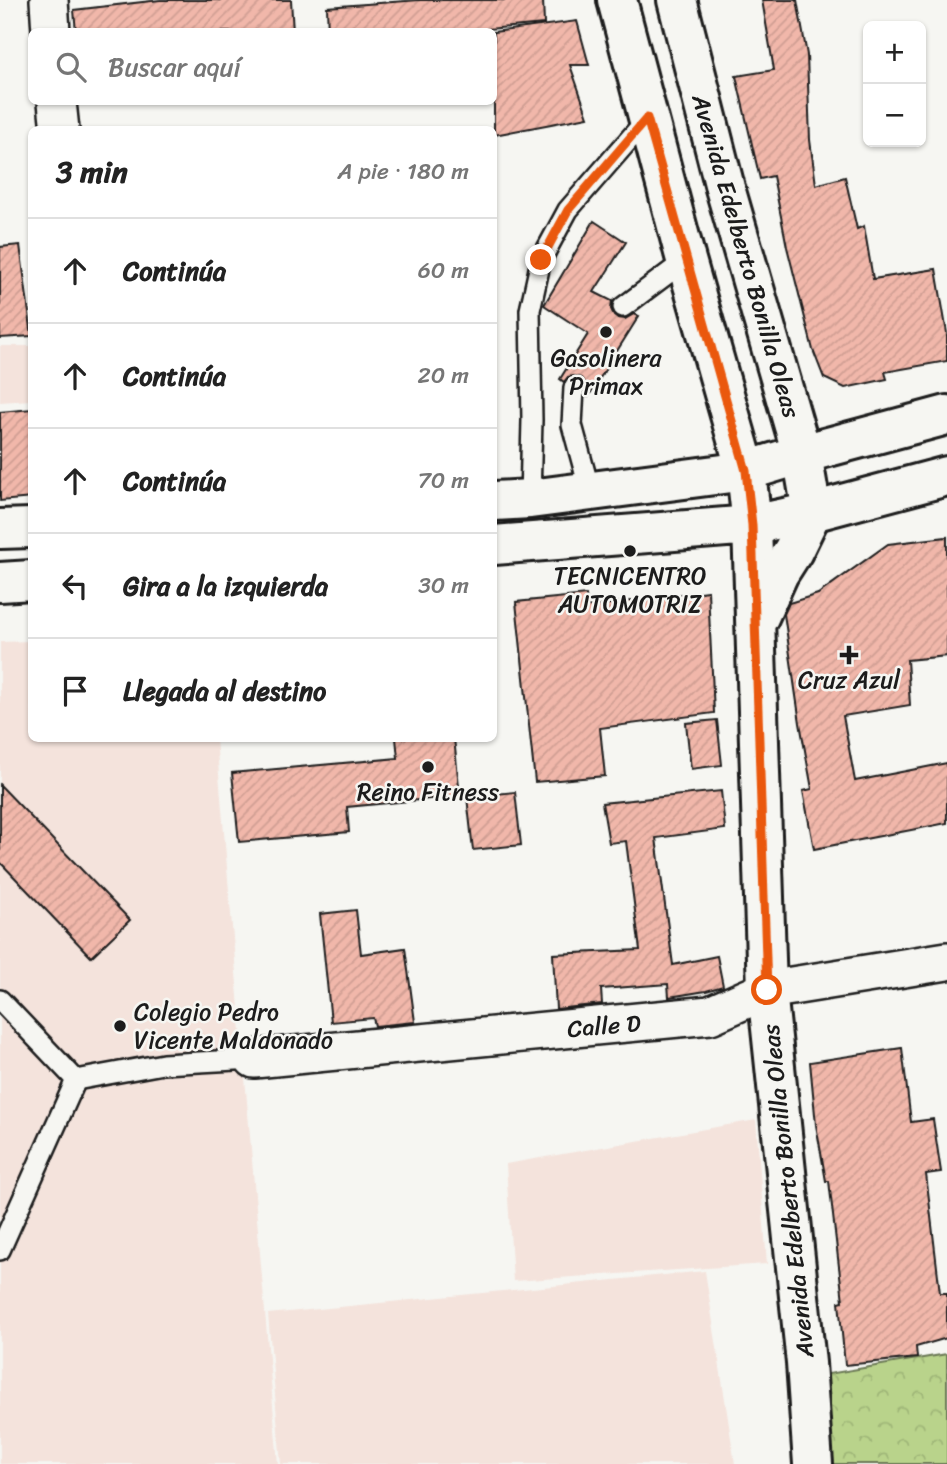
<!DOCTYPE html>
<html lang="es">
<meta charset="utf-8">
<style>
body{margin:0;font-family:Sriracha,sans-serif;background:#f6f6f6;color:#222}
.controls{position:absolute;right:21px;top:21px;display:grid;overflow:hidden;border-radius:10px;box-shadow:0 2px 5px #0004}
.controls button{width:63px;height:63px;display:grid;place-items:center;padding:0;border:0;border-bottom:2px solid #e0e0e0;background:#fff;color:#222;font:35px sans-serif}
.stop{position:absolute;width:21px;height:21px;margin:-16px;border:5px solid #ea580c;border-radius:50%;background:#fff}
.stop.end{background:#ea580c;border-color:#fff;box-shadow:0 2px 7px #0008}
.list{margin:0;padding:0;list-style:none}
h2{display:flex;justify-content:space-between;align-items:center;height:91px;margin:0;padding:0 28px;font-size:30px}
h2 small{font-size:23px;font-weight:400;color:#767676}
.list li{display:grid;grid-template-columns:46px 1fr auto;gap:21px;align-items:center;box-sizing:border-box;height:105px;padding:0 28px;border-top:2px solid #e0e0e0}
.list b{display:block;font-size:26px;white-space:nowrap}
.list em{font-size:23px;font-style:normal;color:#767676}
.icon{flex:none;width:38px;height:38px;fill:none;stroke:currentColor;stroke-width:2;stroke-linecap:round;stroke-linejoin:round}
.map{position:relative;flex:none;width:947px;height:1464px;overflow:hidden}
.search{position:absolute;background:#fff;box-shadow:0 2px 5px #0004;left:28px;top:28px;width:469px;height:77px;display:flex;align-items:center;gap:18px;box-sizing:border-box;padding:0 24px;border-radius:10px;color:#767676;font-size:26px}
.panel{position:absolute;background:#fff;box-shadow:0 2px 5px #0004;left:28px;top:126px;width:469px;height:616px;border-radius:10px}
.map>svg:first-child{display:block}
.built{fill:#f4e3dc}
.park{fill:url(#park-crowns);stroke:#6a7854;stroke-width:2}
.building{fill:url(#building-hatch);stroke:#1c1c1c;stroke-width:2}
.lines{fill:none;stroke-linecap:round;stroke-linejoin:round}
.lane-casing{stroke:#1c1c1c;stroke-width:24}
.street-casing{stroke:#1c1c1c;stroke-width:42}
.secondary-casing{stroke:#1c1c1c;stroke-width:44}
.primary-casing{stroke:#1c1c1c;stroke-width:44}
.lane{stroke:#f6f6f2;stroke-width:19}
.street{stroke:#f6f6f2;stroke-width:37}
.secondary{stroke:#f6f6f2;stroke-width:38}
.primary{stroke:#f6f6f2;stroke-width:38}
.route{stroke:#ea580c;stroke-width:9}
.poi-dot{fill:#1c1c1c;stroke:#f6f6f2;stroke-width:2.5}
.labels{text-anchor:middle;stroke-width:5;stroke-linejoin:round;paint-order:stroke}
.street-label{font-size:24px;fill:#1c1c1c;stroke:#f6f6f2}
.poi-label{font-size:24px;fill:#1c1c1c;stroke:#f6f6f2}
</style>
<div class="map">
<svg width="947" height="1464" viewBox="0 0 947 1464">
<defs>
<pattern id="park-crowns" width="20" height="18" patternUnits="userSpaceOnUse" patternTransform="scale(1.75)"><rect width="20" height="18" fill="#b9d38b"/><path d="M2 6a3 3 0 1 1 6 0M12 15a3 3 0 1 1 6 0" fill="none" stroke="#9eb577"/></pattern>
<pattern id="building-hatch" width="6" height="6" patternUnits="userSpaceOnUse" patternTransform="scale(1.75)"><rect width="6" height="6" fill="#f1b7aa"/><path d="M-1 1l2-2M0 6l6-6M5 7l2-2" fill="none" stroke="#ce9d92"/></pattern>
</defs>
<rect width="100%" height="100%" fill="#f6f6f2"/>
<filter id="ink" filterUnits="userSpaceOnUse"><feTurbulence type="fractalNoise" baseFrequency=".0143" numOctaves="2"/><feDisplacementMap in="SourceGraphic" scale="14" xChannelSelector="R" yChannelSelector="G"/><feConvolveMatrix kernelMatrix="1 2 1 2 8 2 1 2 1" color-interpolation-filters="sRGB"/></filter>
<g filter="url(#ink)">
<g class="built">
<path d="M 0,346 L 31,346 L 31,400 L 0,402 Z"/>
<path d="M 31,641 L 32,738 L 216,739 L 278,1464 L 0,1464 L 0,642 Z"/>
<path d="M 756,1120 L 767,1264 L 513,1281 L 506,1164 Z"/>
<path d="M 705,1271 L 735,1464 L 281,1464 L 268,1314 Z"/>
</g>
<path class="park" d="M 947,1354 L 947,1464 L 826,1464 L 822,1375 Z"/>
<g class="building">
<path d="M 160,0 L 291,0 L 293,32 L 76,32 L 74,10 Z"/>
<path d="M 419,0 L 543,0 L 544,24 L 454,32 L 328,32 L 327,7 Z"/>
<path d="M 762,0 L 797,0 L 807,55 L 810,140 L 816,185 L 845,177 L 857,229 L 864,226 L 873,279 L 936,269 L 947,333 L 947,361 L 885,372 L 887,379 L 845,388 L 824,378 L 813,350 L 787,247 L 773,176 L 760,179 L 736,76 L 774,70 Z"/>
<path d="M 577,21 L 589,65 L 570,65 L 588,117 L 494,135 L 494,32 Z"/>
<path d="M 594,221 L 626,242 L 594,292 L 612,301 L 611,309 L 614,315 L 618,318 L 625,319 L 634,314 L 639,316 L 588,397 L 586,396 L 585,383 L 581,378 L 574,376 L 568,377 L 564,382 L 560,379 L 588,334 L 544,305 Z"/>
<path d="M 20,245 L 32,336 L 0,338 L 0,247 Z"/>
<path d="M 32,409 L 32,498 L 0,501 L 0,412 Z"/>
<path d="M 947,537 L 947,656 L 907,660 L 910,705 L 843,716 L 855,781 L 947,763 L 947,823 L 814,849 L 803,791 L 812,789 L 800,723 L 784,614 L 789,603 L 818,594 L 888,544 Z"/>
<path d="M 708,591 L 714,713 L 600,728 L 605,776 L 535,782 L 516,602 L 586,595 L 587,607 Z"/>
<path d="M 717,720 L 722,765 L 691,769 L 686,723 Z"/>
<path d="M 396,738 L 454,738 L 460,796 L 347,807 L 349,832 L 239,842 L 232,773 L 398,758 Z"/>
<path d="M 0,785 L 130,920 L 91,957 L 0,862 Z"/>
<path d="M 721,791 L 725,829 L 656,838 L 673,965 L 717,956 L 723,986 L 706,991 L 669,997 L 668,984 L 601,989 L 602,1004 L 556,1009 L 553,954 L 640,950 L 626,841 L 609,843 L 602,803 Z"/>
<path d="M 515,792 L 521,845 L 473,850 L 467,797 Z"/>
<path d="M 356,910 L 361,954 L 405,948 L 415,1022 L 375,1026 L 373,1018 L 331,1022 L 320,914 Z"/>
<path d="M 902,1048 L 911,1122 L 933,1119 L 941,1172 L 926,1174 L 940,1293 L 947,1293 L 947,1338 L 916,1347 L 917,1358 L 845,1365 L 839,1302 L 843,1301 L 829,1181 L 826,1181 L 816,1125 L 810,1062 Z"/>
</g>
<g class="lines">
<defs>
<g id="lane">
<path d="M 623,307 L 686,260"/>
<path d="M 574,388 L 572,425 L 590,491"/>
<path d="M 530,499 L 532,420 L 530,310 L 541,260 L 568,210 L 647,119"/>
<path d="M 0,1000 L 76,1080 L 163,1064 L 254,1059"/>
<path d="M 0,1250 L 76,1080"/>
</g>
<g id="street">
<path d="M 49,0 L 51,32"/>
<path d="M 57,102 L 60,130"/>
<path d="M 254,1059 L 710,1015 L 767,990 L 947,961"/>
</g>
<g id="secondary">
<path d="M 494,501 L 530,499 L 746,471"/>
<path d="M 0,529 L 32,528"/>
<path d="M 494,545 L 752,525 L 767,990 L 806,1363 L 813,1464"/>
<path d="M 0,582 L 32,580"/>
<path d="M 759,617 L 779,573 L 793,551 L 812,512"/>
</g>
<g id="primary">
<path d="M 617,0 L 686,260 L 746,471 L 752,525 L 812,512 L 947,476"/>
<path d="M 677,0 L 725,188 L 802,454 L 812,512"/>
<path d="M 746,471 L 802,454 L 947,415"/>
</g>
</defs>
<use href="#lane" class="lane-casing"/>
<use href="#street" class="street-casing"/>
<use href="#secondary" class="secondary-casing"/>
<use href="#primary" class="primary-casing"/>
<use href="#lane" class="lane"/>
<use href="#street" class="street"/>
<use href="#secondary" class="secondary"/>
<use href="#primary" class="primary"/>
</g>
</g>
<g class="lines" filter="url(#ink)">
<path class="route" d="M 541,260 L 568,210 L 647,118 L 746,471 L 752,525 L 767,990"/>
</g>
<g class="poi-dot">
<circle cx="606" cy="332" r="7"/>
<circle cx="630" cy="551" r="7"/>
<path d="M845.5 644.5h7v7h7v7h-7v7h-7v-7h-7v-7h7z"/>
<circle cx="428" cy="767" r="7"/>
<circle cx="120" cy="1026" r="7"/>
</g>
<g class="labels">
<g class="street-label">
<text transform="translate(746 256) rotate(74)" y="8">Avenida Edelberto Bonilla Oleas</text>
<text transform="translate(604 1026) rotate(-5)" y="8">Calle D</text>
<text transform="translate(788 1191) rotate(-96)" y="8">Avenida Edelberto Bonilla Oleas</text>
</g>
<g class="poi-label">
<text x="606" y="366">Gasolinera<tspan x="606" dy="28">Primax</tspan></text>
<text x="630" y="584">TECNICENTRO<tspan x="630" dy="28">AUTOMOTRIZ</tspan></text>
<text x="849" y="688">Cruz Azul</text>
<text x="428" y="800">Reino Fitness</text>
<text x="134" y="1020" text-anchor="start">Colegio Pedro<tspan x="134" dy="28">Vicente Maldonado</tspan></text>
</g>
</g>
</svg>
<div class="controls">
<button>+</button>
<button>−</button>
</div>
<div class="stop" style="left:767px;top:990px"></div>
<div class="stop end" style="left:541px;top:260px"></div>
<div class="search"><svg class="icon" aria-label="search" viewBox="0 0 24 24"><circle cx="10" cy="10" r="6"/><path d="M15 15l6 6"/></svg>Buscar aquí</div>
<section class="panel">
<h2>3 min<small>A pie · 180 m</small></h2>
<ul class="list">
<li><svg class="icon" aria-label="ahead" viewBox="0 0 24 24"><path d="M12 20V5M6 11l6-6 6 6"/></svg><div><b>Continúa</b></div><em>60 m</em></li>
<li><svg class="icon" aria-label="ahead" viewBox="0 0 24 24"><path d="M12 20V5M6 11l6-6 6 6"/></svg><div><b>Continúa</b></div><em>20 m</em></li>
<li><svg class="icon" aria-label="ahead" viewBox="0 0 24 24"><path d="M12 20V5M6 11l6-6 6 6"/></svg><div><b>Continúa</b></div><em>70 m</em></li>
<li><svg class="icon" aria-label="left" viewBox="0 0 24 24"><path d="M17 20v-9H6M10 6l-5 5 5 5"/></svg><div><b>Gira a la izquierda</b></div><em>30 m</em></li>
<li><svg class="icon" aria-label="arrive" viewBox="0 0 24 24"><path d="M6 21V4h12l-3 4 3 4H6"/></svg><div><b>Llegada al destino</b></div></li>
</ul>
</section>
</div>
